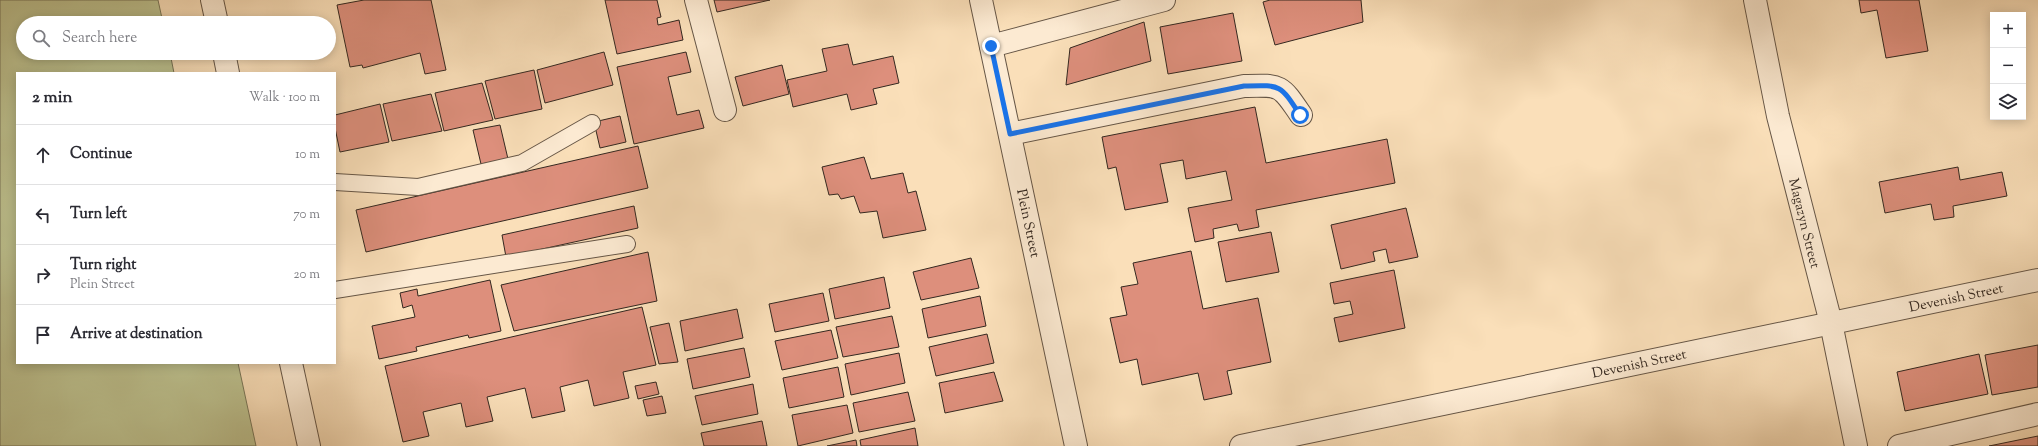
<!DOCTYPE html>
<meta charset="utf-8">
<style>
body{margin:0;font-family:"Sorts Mill Goudy",serif;background:#f2f2f3;color:#2b2b33}
.controls{position:absolute;right:12px;top:12px;display:grid;overflow:hidden;border-radius:0px;box-shadow:0 2px 10px #0003}
.controls button{width:36px;height:36px;display:grid;place-items:center;padding:0;border:0;border-bottom:1px solid #e1e1e2;background:#fff;color:#2b2b33;font:20px sans-serif}
.stop{position:absolute;width:12px;height:12px;margin:-9px;border:3px solid #1a73e8;border-radius:50%;background:#fff}
.stop.end{background:#1a73e8;border-color:#fff;box-shadow:0 1px 4px #0008}
.list{margin:0;padding:0;list-style:none}
h2{display:flex;justify-content:space-between;align-items:center;height:52px;margin:0;padding:0 16px;font-size:17px}
h2 small{font-size:13px;font-weight:400;color:#7c7c81}
.list li{display:grid;grid-template-columns:26px 1fr auto;gap:12px;align-items:center;box-sizing:border-box;height:60px;padding:0 16px;border-top:1px solid #e1e1e2}
.list b{display:block;font-size:15px;white-space:nowrap}
.list p{margin:0;font-size:13px;white-space:nowrap;color:#7c7c81}
.list em{font-size:13px;font-style:normal;color:#7c7c81}
.icon{flex:none;width:22px;height:22px;fill:none;stroke:currentColor;stroke-width:2;stroke-linecap:round;stroke-linejoin:round}
.map{position:relative;flex:none;width:2038px;height:446px;overflow:hidden}
.search{position:absolute;background:#fff;box-shadow:0 2px 10px #0003;left:16px;top:16px;width:320px;height:44px;display:flex;align-items:center;gap:10px;box-sizing:border-box;padding:0 14px;border-radius:22px;color:#7c7c81;font-size:15px}
.panel{position:absolute;background:#fff;box-shadow:0 2px 10px #0003;left:16px;top:72px;width:320px;height:292px;border-radius:0px}
.map>svg:first-child{display:block}
.green{fill:#bdc290;stroke:#787558}
.building{fill:#dd8f7c;stroke:#342820}
.lines{fill:none;stroke-linecap:round;stroke-linejoin:round}
.lane-casing{stroke:#665646;stroke-width:18}
.street-casing{stroke:#665646;stroke-width:24}
.lane{stroke:#fcead2;stroke-width:16}
.street{stroke:#fcead2;stroke-width:22}
.route{stroke:#1a73e8;stroke-width:5}
.labels{text-anchor:middle;stroke-width:3.5;stroke-linejoin:round;paint-order:stroke}
.street-label{font-size:14px;fill:#342820;stroke:#fcead2}
</style>
<div class="map">
<svg width="2038" height="446" viewBox="0 0 2038 446">
<rect width="100%" height="100%" fill="#fadfb9"/>
<filter id="stains"><feTurbulence type="fractalNoise" baseFrequency=".005" numOctaves="4"/><feColorMatrix values="0 0 0 0 .2 0 0 0 0 .09 0 0 0 0 .02 0 0 0 .5 -.17"/></filter>
<radialGradient id="worn" r=".72"><stop offset=".6" stop-color="#630" stop-opacity="0"/><stop offset="1" stop-color="#630" stop-opacity=".3"/></radialGradient>
<path class="green" d="M 0,0 L 158,0 L 163,23 L 23,23 L 23,53 L 170,53 L 174,73 L 17,73 L 17,363 L 238,363 L 256,446 L 0,446 Z"/>
<g class="building">
<path d="M 364,0 L 431,0 L 446,70 L 425,74 L 420,53 L 363,68 L 362,65 L 350,67 L 337,5 Z"/>
<path d="M 605,0 L 657,0 L 661,17 L 657,18 L 658,25 L 679,20 L 683,40 L 617,54 Z"/>
<path d="M 714,0 L 770,0 L 717,12 Z"/>
<path d="M 1270,0 L 1361,0 L 1363,22 L 1275,45 L 1263,2 Z"/>
<path d="M 1859,0 L 1919,0 L 1928,51 L 1886,58 L 1877,10 L 1861,13 Z"/>
<path d="M 1233,13 L 1242,61 L 1168,74 L 1160,27 Z"/>
<path d="M 1144,22 L 1151,61 L 1066,85 L 1070,48 Z"/>
<path d="M 848,44 L 853,65 L 893,56 L 899,83 L 873,89 L 877,104 L 851,110 L 847,94 L 793,107 L 787,80 L 827,71 L 822,49 Z"/>
<path d="M 604,52 L 613,85 L 545,103 L 537,70 Z"/>
<path d="M 686,52 L 691,72 L 668,77 L 677,115 L 699,110 L 704,128 L 634,144 L 617,67 Z"/>
<path d="M 782,65 L 789,94 L 743,106 L 735,77 Z"/>
<path d="M 534,70 L 542,109 L 495,119 L 485,81 Z"/>
<path d="M 482,83 L 493,120 L 444,131 L 435,93 Z"/>
<path d="M 431,94 L 442,131 L 392,141 L 383,104 Z"/>
<path d="M 380,104 L 389,142 L 340,152 L 335,128 L 335,115 Z"/>
<path d="M 1255,107 L 1266,163 L 1387,139 L 1395,183 L 1256,210 L 1259,227 L 1239,231 L 1237,224 L 1213,229 L 1214,238 L 1195,242 L 1188,208 L 1232,200 L 1226,171 L 1186,179 L 1183,160 L 1160,164 L 1168,202 L 1125,210 L 1116,167 L 1108,169 L 1102,137 Z"/>
<path d="M 620,116 L 626,142 L 600,148 L 594,122 Z"/>
<path d="M 500,125 L 508,159 L 481,164 L 473,130 Z"/>
<path d="M 638,146 L 648,188 L 366,252 L 356,210 Z"/>
<path d="M 864,157 L 871,179 L 903,173 L 908,193 L 916,191 L 926,230 L 883,238 L 877,211 L 860,213 L 854,196 L 841,199 L 838,194 L 829,195 L 822,167 Z"/>
<path d="M 1958,167 L 1960,180 L 2002,172 L 2007,196 L 1953,206 L 1954,217 L 1934,220 L 1931,204 L 1885,213 L 1879,182 Z"/>
<path d="M 634,206 L 638,228 L 506,257 L 502,235 Z"/>
<path d="M 1406,208 L 1418,257 L 1389,263 L 1386,249 L 1373,252 L 1375,261 L 1341,269 L 1331,225 Z"/>
<path d="M 1271,232 L 1279,272 L 1226,282 L 1218,242 Z"/>
<path d="M 1191,251 L 1203,309 L 1258,298 L 1271,362 L 1227,371 L 1232,394 L 1204,400 L 1198,373 L 1142,385 L 1137,359 L 1120,363 L 1110,318 L 1127,315 L 1121,287 L 1138,284 L 1133,263 Z"/>
<path d="M 648,252 L 657,301 L 514,331 L 501,285 Z"/>
<path d="M 971,258 L 979,288 L 921,300 L 913,272 Z"/>
<path d="M 1394,270 L 1405,328 L 1339,342 L 1334,318 L 1353,314 L 1350,301 L 1334,304 L 1330,283 Z"/>
<path d="M 884,277 L 890,308 L 835,319 L 829,289 Z"/>
<path d="M 490,280 L 501,331 L 469,338 L 468,335 L 416,347 L 417,351 L 379,359 L 372,326 L 415,317 L 412,305 L 403,308 L 400,293 L 417,289 L 418,296 Z"/>
<path d="M 823,293 L 829,321 L 775,332 L 769,304 Z"/>
<path d="M 980,296 L 986,326 L 928,338 L 922,309 Z"/>
<path d="M 642,307 L 656,365 L 623,372 L 629,398 L 594,406 L 588,380 L 560,387 L 565,411 L 532,418 L 525,388 L 487,397 L 493,421 L 466,427 L 461,403 L 423,412 L 429,436 L 403,442 L 385,366 Z"/>
<path d="M 737,309 L 743,338 L 685,351 L 680,321 Z"/>
<path d="M 892,316 L 899,347 L 843,357 L 836,327 Z"/>
<path d="M 669,323 L 678,362 L 659,364 L 650,327 Z"/>
<path d="M 831,330 L 838,358 L 782,370 L 775,341 Z"/>
<path d="M 987,334 L 994,363 L 936,376 L 929,347 Z"/>
<path d="M 2038,345 L 2038,387 L 1992,395 L 1985,355 Z"/>
<path d="M 744,348 L 750,377 L 693,389 L 687,359 Z"/>
<path d="M 899,353 L 905,383 L 851,395 L 845,364 Z"/>
<path d="M 1979,354 L 1988,394 L 1905,411 L 1897,372 Z"/>
<path d="M 838,367 L 844,397 L 789,408 L 783,378 Z"/>
<path d="M 994,372 L 1003,401 L 945,413 L 939,383 Z"/>
<path d="M 656,382 L 659,394 L 638,399 L 635,386 Z"/>
<path d="M 753,384 L 758,414 L 702,425 L 695,396 Z"/>
<path d="M 908,392 L 915,421 L 859,432 L 853,403 Z"/>
<path d="M 662,396 L 666,413 L 647,416 L 643,400 Z"/>
<path d="M 847,405 L 853,433 L 798,446 L 792,415 Z"/>
<path d="M 762,421 L 767,446 L 704,446 L 701,433 Z"/>
<path d="M 915,428 L 918,446 L 861,446 L 860,440 Z"/>
<path d="M 2038,436 L 2038,446 L 1989,446 Z"/>
<path d="M 856,440 L 857,446 L 827,446 Z"/>
</g>
<g class="lines">
<defs>
<g id="lane">
<path d="M 335,182 L 418,187 L 522,163 L 592,123"/>
<path d="M 335,290 L 627,244"/>
</g>
<g id="street">
<path d="M 212,0 L 217,23"/>
<path d="M 696,0 L 725,110"/>
<path d="M 981,0 L 1076,446"/>
<path d="M 1755,0 L 1778,116 L 1831,323 L 1856,446"/>
<path d="M 991,46 L 1164,0"/>
<path d="M 224,53 L 228,73"/>
<path d="M 1010,134 L 1244,86 C 1281,85 1280,84 1301,115"/>
<path d="M 291,363 L 309,446"/>
<path d="M 1241,446 L 2038,280"/>
<path d="M 1899,446 L 2038,414"/>
</g>
</defs>
<use href="#lane" class="lane-casing"/>
<use href="#street" class="street-casing"/>
<use href="#lane" class="lane"/>
<use href="#street" class="street"/>
</g>
<g class="lines">
<path class="route" d="M 991,46 L 1010,134 L 1244,86 C 1281,85 1280,84 1300,115"/>
</g>
<g class="labels">
<g class="street-label">
<text transform="translate(1029 223) rotate(78)" y="5">Plein Street</text>
<text transform="translate(1805 223) rotate(76)" y="5">Magazyn Street</text>
<text transform="translate(1956 297) rotate(-12)" y="5">Devenish Street</text>
<text transform="translate(1639 363) rotate(-12)" y="5">Devenish Street</text>
</g>
</g>
<rect width="100%" height="100%" filter="url(#stains)"/>
<rect width="100%" height="100%" fill="url(#worn)"/>
</svg>
<div class="controls">
<button>+</button>
<button>−</button>
<button><svg class="icon" aria-label="layers" viewBox="0 0 24 24"><path d="M12 4l9 5-9 5-9-5zM3 14l9 5 9-5"/></svg></button>
</div>
<div class="stop" style="left:1300px;top:115px"></div>
<div class="stop end" style="left:991px;top:46px"></div>
<div class="search"><svg class="icon" aria-label="search" viewBox="0 0 24 24"><circle cx="10" cy="10" r="6"/><path d="M15 15l6 6"/></svg>Search here</div>
<section class="panel">
<h2>2 min<small>Walk · 100 m</small></h2>
<ul class="list">
<li><svg class="icon" aria-label="ahead" viewBox="0 0 24 24"><path d="M12 20V5M6 11l6-6 6 6"/></svg><div><b>Continue</b></div><em>10 m</em></li>
<li><svg class="icon" aria-label="left" viewBox="0 0 24 24"><path d="M17 20v-9H6M10 6l-5 5 5 5"/></svg><div><b>Turn left</b></div><em>70 m</em></li>
<li><svg class="icon" aria-label="right" viewBox="0 0 24 24"><path d="M7 20v-9h11M14 6l5 5-5 5"/></svg><div><b>Turn right</b><p>Plein Street</p></div><em>20 m</em></li>
<li><svg class="icon" aria-label="arrive" viewBox="0 0 24 24"><path d="M6 21V4h12l-3 4 3 4H6"/></svg><div><b>Arrive at destination</b></div></li>
</ul>
</section>
</div>
